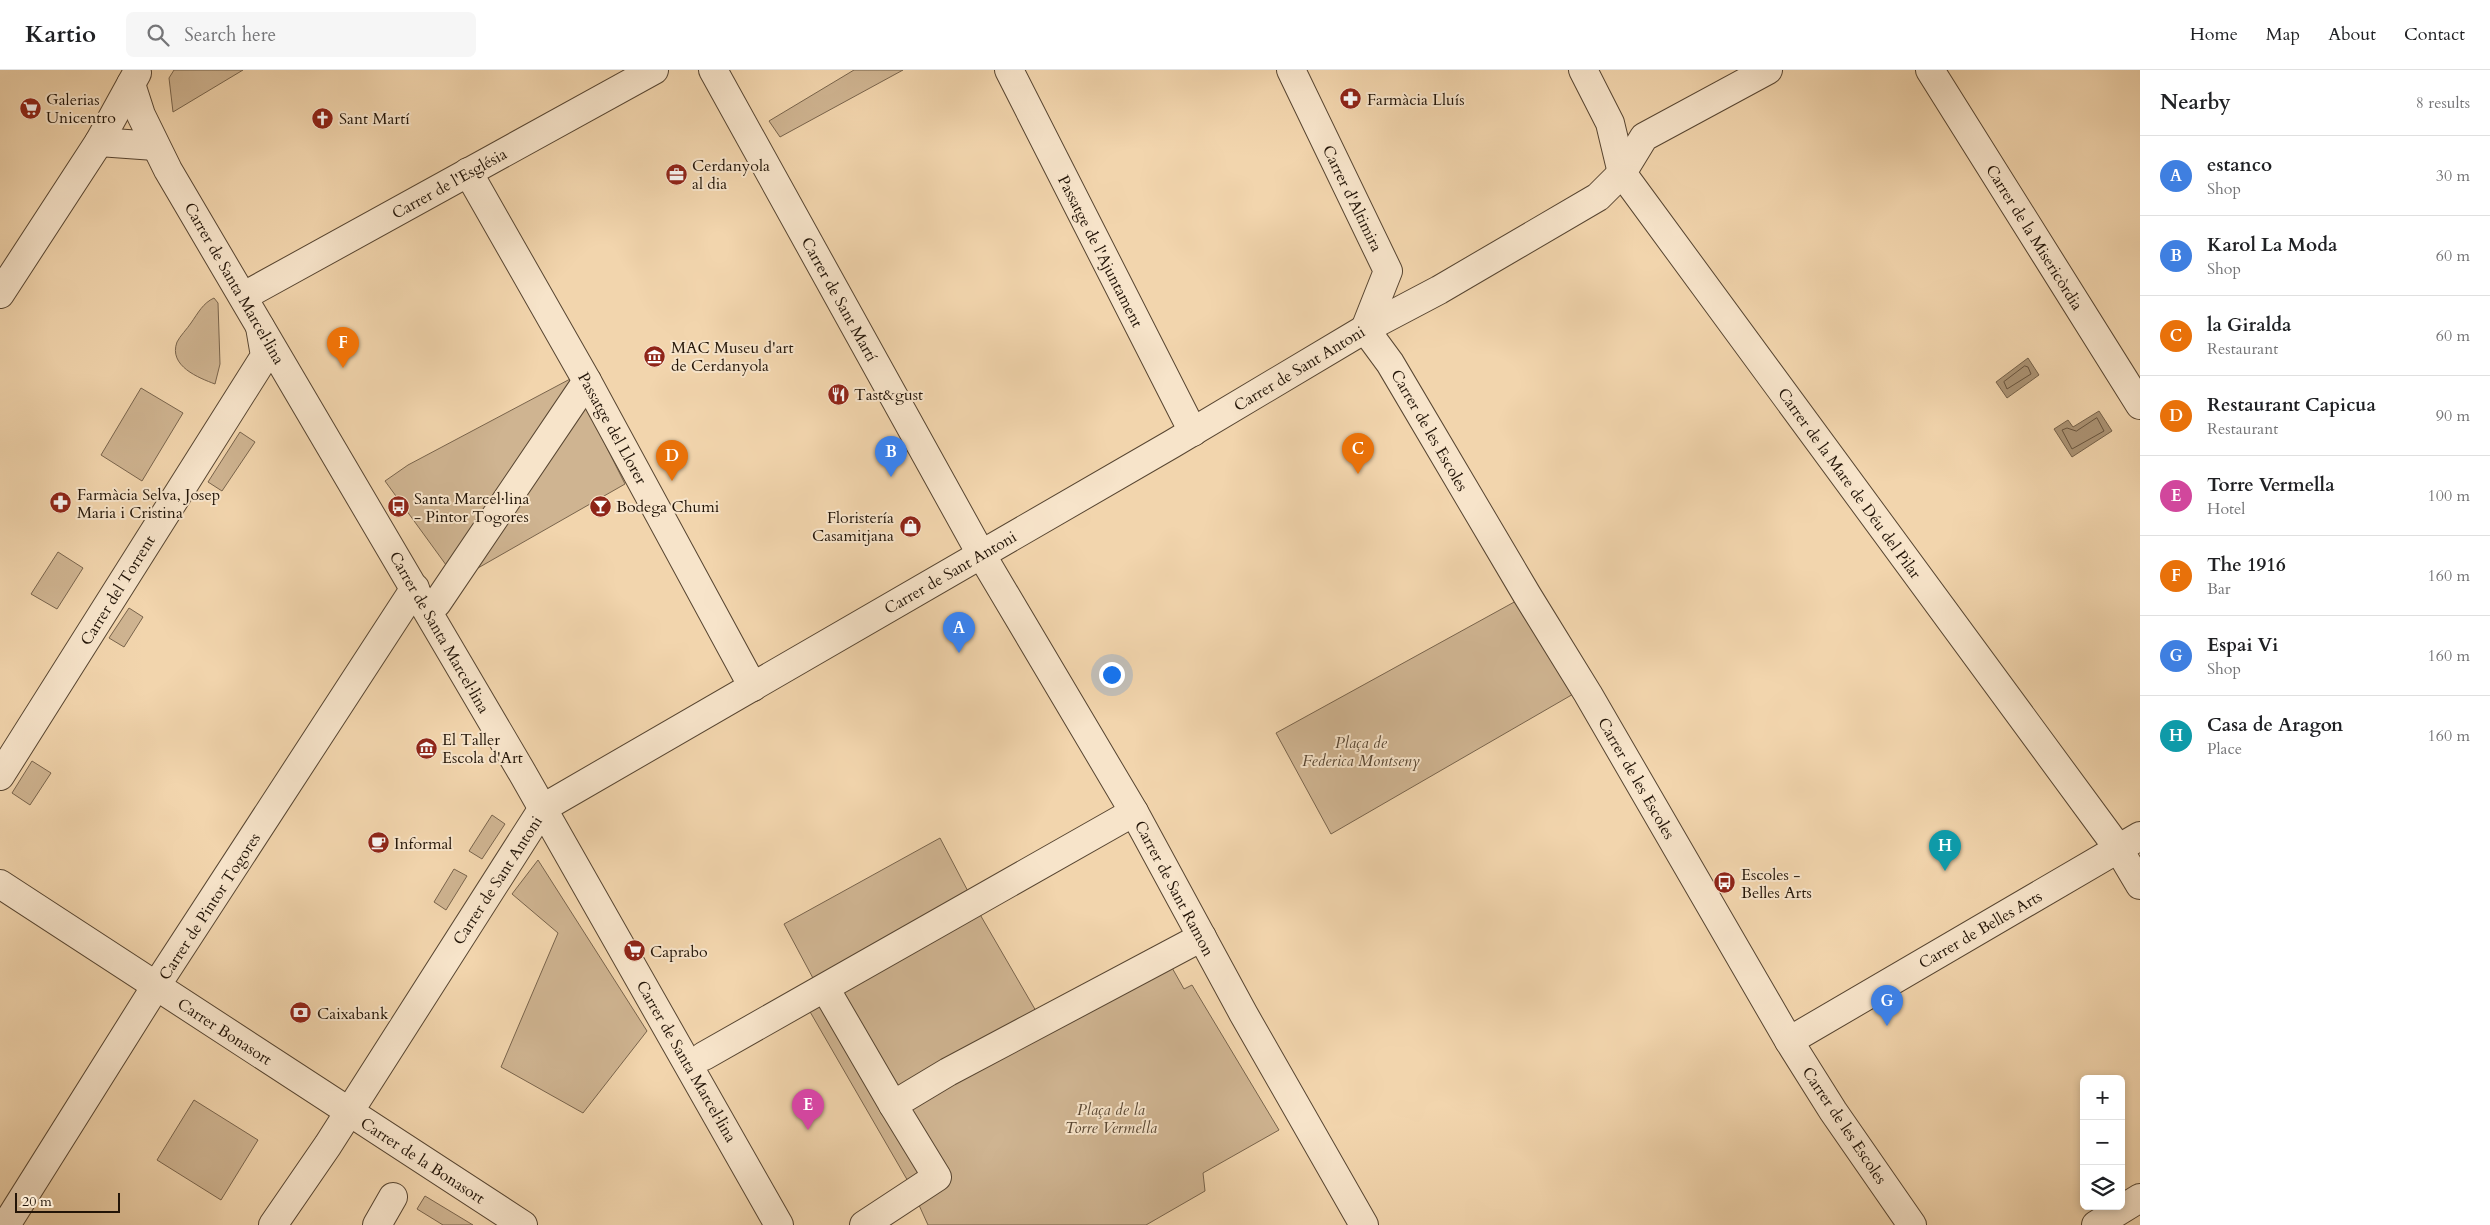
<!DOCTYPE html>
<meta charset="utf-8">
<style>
body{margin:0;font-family:Cardo,serif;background:#f6f6f6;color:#202124}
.controls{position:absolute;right:15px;bottom:15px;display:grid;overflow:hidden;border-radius:8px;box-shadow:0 2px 8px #0003}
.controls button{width:45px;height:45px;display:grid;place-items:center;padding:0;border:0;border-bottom:1px solid #e0e0e0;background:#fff;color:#202124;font:25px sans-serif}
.scale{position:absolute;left:15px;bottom:12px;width:105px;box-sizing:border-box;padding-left:5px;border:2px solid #231508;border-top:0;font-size:14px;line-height:18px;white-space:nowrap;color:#231508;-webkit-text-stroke:4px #f7e4ca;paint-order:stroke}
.you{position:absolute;left:1111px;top:604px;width:18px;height:18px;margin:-12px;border:4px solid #fff;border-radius:50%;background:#1a73e8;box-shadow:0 0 0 8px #1a73e833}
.badge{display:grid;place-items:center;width:32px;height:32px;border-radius:50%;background:#2563eb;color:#fff;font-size:16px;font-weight:700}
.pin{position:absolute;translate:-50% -41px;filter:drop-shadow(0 1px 2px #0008)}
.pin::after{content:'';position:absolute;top:26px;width:18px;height:15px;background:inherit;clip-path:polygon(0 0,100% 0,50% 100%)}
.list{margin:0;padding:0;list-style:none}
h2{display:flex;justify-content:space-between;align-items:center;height:65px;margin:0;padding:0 20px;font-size:21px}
h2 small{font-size:16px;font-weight:400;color:#757577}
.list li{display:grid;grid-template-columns:32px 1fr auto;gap:15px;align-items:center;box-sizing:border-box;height:80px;padding:0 20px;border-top:1px solid #e0e0e0}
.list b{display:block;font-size:19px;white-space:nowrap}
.list p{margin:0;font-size:16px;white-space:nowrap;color:#757577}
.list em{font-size:16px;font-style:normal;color:#757577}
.icon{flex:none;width:28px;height:28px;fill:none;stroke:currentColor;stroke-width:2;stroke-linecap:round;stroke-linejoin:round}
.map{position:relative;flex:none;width:2140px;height:1155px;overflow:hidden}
header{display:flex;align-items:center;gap:30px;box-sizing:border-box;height:70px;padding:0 25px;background:#fff;border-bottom:1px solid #e0e0e0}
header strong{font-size:24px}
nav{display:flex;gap:28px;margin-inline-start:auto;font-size:18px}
.search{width:350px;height:45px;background:#f6f6f6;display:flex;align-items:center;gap:12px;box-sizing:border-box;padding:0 18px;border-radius:8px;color:#757577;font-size:19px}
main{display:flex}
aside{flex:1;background:#fff}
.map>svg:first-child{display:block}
.green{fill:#cfb491;stroke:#79644c}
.water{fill:#ac9475;stroke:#756149}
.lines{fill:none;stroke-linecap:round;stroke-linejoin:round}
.shore{stroke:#68543e;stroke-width:1}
.pedestrian-casing{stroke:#574531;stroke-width:30}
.minor-casing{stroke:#574531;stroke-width:30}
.pedestrian{stroke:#f7e4ca;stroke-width:28}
.minor{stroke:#f7e4ca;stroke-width:28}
.labels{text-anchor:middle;stroke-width:4;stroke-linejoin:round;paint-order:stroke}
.poi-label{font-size:16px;fill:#231508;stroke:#f7e4ca;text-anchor:start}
.street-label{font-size:16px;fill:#231508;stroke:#f7e4ca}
.park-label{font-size:16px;font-style:italic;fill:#574531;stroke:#f7e4ca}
</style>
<header>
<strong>Kartio</strong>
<div class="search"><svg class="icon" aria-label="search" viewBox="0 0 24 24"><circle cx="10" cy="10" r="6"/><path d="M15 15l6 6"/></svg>Search here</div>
<nav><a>Home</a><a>Map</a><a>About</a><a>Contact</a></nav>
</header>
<main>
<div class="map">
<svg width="2140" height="1155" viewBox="0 0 2140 1155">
<rect width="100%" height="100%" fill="#f2d5ad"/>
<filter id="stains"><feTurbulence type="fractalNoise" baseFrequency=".004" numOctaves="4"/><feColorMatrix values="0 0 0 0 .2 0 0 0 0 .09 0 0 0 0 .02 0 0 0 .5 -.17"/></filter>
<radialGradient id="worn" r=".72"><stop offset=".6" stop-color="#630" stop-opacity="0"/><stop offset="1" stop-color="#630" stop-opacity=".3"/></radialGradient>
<g class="green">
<path d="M 174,0 L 243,0 L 173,42 L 169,8 Z"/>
<path d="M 854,0 L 903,0 L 780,67 L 769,51 Z"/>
<path d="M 214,228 L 218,233 L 220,294 L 215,314 C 199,308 168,296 177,272 C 180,266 187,259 191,253 C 198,243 203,233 214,228 Z"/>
<path d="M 572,308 L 625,414 L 457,510 L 385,411 L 408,395 Z"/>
<path d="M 141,318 L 183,343 L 142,411 L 101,385 Z"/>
<path d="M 240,362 L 255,372 L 222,421 L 208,412 Z"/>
<path d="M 58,482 L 83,498 L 57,539 L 31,524 Z"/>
<path d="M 1527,525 L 1575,623 L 1331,764 L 1276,663 Z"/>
<path d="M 129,538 L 143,547 L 124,577 L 109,568 Z"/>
<path d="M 32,691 L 51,703 L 30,735 L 12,723 Z"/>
<path d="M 492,745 L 505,754 L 482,789 L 469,781 Z"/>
<path d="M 940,768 L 982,848 L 1047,960 L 1171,896 L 1184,919 L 1192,915 L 1279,1060 L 1203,1103 L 1205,1121 L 1146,1155 L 928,1155 L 909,1113 L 798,921 L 814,910 L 784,854 Z"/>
<path d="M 538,790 L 647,961 L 583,1043 L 501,997 L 558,863 L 512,824 Z"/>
<path d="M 454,799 L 467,806 L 446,840 L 434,832 Z"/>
<path d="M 194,1030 L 258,1070 L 221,1130 L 157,1090 Z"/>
<path d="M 425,1126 L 473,1155 L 443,1155 L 417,1139 Z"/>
</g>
<g class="water">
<path d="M 2028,288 L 2039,305 L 2007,328 L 1996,312 Z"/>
<path d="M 2099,341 L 2112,361 L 2072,387 L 2054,359 L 2068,350 L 2073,357 Z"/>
</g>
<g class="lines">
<g class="shore">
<path d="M 2025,296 L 2028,297 L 2031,304 L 2007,319 L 2004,312 Z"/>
<path d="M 2097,348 L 2104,361 L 2072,379 L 2062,360 L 2067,358 L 2076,361 Z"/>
</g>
<defs>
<g id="pedestrian">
<path d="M 713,0 L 981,484 L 1134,742 L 1243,943 L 1364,1155"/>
<path d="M 437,533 L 587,311"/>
<path d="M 825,918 L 893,1035"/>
<path d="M 704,986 L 1134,742"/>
<path d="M 377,1155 L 393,1127"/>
<path d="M 864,1155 L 937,1107 L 893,1035 L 948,1002 L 1202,867"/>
<path d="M 2096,1155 L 2140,1128"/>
</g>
<g id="minor">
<path d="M 1009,0 L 1193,362"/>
<path d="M 1291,0 L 1388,201 L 1365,259 L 1390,293 L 1527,525 L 1588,624 L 1789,971 L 1833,1041 L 1912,1155"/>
<path d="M 1583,0 L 1610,53 L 1622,103 L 2118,778 L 2140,815"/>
<path d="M 1930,0 L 2140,335"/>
<path d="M 131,14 L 141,45 L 168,100 L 523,704 L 779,1155"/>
<path d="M 99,72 L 155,76"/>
<path d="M 468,102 L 587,311 L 753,617"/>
<path d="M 0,224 L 99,72 L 137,3"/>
<path d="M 244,226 L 654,0"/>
<path d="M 0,706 L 265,286 L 260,257"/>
<path d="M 0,814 L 523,1155"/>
<path d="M 1789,971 L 2140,766"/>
<path d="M 6,1155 L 156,916 L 415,518"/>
<path d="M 273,1155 L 328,1075 L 543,738 L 1172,374 L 1365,259 L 1439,220 L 1598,127 L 1622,103 L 1644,67 L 1768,0"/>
</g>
</defs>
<use href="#pedestrian" class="pedestrian-casing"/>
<use href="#minor" class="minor-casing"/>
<use href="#pedestrian" class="pedestrian"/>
<use href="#minor" class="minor"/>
</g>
<defs>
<symbol id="pharmacy-disc" viewBox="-11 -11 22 22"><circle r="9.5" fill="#8f2418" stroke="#f7e4ca"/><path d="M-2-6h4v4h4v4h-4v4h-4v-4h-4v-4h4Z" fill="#fff"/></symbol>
<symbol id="supermarket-disc" viewBox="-11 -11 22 22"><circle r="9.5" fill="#8f2418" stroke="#f7e4ca"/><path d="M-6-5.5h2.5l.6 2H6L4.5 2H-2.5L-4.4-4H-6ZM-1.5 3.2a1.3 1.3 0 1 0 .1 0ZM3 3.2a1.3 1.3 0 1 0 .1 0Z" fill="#fff"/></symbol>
<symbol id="church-disc" viewBox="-11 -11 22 22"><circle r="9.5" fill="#8f2418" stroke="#f7e4ca"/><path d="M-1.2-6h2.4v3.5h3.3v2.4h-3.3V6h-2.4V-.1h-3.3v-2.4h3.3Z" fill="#fff"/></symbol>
<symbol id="office-disc" viewBox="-11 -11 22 22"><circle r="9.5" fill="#8f2418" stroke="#f7e4ca"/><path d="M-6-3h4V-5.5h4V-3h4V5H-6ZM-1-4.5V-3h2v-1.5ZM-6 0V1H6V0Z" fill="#fff"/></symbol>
<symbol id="museum-disc" viewBox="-11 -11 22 22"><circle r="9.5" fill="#8f2418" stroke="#f7e4ca"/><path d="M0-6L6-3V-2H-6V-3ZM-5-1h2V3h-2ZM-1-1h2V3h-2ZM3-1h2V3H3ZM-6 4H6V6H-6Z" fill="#fff"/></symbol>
<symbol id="restaurant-disc" viewBox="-11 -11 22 22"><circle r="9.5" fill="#8f2418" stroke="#f7e4ca"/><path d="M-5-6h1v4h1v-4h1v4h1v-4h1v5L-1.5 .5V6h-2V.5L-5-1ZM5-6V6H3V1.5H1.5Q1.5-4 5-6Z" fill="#fff"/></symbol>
<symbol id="bar-disc" viewBox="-11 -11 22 22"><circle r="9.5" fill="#8f2418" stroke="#f7e4ca"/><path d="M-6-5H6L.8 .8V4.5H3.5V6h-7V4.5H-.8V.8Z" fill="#fff"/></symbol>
<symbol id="bus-disc" viewBox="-11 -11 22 22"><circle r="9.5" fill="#8f2418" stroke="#f7e4ca"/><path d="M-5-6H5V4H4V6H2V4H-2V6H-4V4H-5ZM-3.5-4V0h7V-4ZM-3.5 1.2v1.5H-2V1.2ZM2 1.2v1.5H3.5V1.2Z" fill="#fff"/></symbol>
<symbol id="shop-disc" viewBox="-11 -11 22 22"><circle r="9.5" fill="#8f2418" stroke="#f7e4ca"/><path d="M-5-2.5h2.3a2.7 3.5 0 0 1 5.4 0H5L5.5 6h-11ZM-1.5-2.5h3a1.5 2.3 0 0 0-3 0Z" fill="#fff"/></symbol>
<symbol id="cafe-disc" viewBox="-11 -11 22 22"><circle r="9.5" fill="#8f2418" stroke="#f7e4ca"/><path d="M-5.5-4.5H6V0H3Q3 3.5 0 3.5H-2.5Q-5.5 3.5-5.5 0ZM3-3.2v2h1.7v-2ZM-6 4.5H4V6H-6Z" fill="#fff"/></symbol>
<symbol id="bank-disc" viewBox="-11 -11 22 22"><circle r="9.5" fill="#8f2418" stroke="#f7e4ca"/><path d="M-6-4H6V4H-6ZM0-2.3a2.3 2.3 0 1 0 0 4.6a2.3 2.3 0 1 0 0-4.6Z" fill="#fff"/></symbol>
</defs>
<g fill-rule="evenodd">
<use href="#pharmacy-disc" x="1338" y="16" width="25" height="25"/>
<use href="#supermarket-disc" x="18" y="26" width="25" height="25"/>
<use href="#church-disc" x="310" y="36" width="25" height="25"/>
<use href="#office-disc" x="664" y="92" width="25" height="25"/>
<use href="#museum-disc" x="642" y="274" width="25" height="25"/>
<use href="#restaurant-disc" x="826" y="312" width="25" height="25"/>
<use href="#pharmacy-disc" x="48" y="420" width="25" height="25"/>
<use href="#bar-disc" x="588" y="424" width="25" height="25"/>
<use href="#bus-disc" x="386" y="424" width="25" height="25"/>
<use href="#shop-disc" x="898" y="444" width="25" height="25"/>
<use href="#museum-disc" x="414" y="666" width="25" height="25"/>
<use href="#cafe-disc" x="366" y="760" width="25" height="25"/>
<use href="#bus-disc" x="1712" y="800" width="25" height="25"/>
<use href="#supermarket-disc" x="622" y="868" width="25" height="25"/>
<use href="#bank-disc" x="288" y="930" width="25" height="25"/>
</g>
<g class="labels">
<g class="poi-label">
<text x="46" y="35">Galerias<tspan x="46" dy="18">Unicentro</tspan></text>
<text x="1367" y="35">Farmàcia Lluís</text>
<text x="339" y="54">Sant Martí</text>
<text x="692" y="101">Cerdanyola<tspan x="692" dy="18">al dia</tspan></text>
<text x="671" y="283">MAC Museu d'art<tspan x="671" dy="18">de Cerdanyola</tspan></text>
<text x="854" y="330">Tast&amp;gust</text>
<text x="77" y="430">Farmàcia Selva, Josep<tspan x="77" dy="18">Maria i Cristina</tspan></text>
<text x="414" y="434">Santa Marcel·lina<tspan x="414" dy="18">- Pintor Togores</tspan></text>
<text x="616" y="442">Bodega Chumi</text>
<text x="894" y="453" text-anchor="end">Floristería<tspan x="894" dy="18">Casamitjana</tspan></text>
<text x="442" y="675">El Taller<tspan x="442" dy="18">Escola d'Art</tspan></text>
<text x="394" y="779">Informal</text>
<text x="1741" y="810">Escoles -<tspan x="1741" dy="18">Belles Arts</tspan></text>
<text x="650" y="887">Caprabo</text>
<text x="317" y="949">Caixabank</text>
</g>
<g class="street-label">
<text transform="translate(449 113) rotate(-29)" y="6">Carrer de l'Església</text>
<text transform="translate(1353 128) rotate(64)" y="6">Carrer d'Altimira</text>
<text transform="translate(2035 167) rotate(58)" y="6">Carrer de la Misericòrdia</text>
<text transform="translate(1101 181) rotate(63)" y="6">Passatge de l'Ajuntament</text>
<text transform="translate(235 213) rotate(60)" y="6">Carrer de Santa Marcel·lina</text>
<text transform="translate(840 229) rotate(61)" y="6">Carrer de Sant Martí</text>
<text transform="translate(1299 298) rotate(-31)" y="6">Carrer de Sant Antoni</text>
<text transform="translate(613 358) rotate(61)" y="6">Passatge del Llorer</text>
<text transform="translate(1430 360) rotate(60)" y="6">Carrer de les Escoles</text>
<text transform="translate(1850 413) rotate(54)" y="6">Carrer de la Mare de Déu del Pilar</text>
<text transform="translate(950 502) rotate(-30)" y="6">Carrer de Sant Antoni</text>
<text transform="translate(117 520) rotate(-58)" y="6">Carrer del Torrent</text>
<text transform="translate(440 562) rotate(60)" y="6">Carrer de Santa Marcel·lina</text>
<text transform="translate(1637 708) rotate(60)" y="6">Carrer de les Escoles</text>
<text transform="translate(497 810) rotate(-57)" y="6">Carrer de Sant Antoni</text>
<text transform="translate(1175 818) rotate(62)" y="6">Carrer de Sant Ramon</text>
<text transform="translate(209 836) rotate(-57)" y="6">Carrer de Pintor Togores</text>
<text transform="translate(1980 859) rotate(-30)" y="6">Carrer de Belles Arts</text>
<text transform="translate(225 961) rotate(33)" y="6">Carrer Bonasort</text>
<text transform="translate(687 991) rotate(60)" y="6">Carrer de Santa Marcel·lina</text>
<text transform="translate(1845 1055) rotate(56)" y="6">Carrer de les Escoles</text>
<text transform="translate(423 1090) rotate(33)" y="6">Carrer de la Bonasort</text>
</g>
<g class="park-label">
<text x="1361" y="678">Plaça de<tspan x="1361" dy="18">Federica Montseny</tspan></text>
<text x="1111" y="1045">Plaça de la<tspan x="1111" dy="18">Torre Vermella</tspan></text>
</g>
</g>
<rect width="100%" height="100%" filter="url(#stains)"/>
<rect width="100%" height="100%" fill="url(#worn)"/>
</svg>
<div class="controls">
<button>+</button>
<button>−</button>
<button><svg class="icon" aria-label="layers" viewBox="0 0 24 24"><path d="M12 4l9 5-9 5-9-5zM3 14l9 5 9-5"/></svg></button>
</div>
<div class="scale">20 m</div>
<div class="you"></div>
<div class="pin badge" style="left:959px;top:583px;background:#3f7fe0">A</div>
<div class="pin badge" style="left:891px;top:407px;background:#3f7fe0">B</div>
<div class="pin badge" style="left:1358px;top:404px;background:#e8710a">C</div>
<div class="pin badge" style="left:672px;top:411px;background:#e8710a">D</div>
<div class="pin badge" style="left:808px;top:1060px;background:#d1479c">E</div>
<div class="pin badge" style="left:343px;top:298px;background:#e8710a">F</div>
<div class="pin badge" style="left:1887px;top:956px;background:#3f7fe0">G</div>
<div class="pin badge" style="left:1945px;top:801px;background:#0f9aa8">H</div>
</div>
<aside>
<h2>Nearby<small>8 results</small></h2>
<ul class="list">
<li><span class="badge" style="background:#3f7fe0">A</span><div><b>estanco</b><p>Shop</p></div><em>30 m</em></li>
<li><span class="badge" style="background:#3f7fe0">B</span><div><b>Karol La Moda</b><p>Shop</p></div><em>60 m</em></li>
<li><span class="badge" style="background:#e8710a">C</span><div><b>la Giralda</b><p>Restaurant</p></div><em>60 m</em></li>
<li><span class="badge" style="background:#e8710a">D</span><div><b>Restaurant Capicua</b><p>Restaurant</p></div><em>90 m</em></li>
<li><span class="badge" style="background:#d1479c">E</span><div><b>Torre Vermella</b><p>Hotel</p></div><em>100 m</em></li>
<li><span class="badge" style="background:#e8710a">F</span><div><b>The 1916</b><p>Bar</p></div><em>160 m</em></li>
<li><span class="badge" style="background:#3f7fe0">G</span><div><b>Espai Vi</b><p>Shop</p></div><em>160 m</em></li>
<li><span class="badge" style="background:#0f9aa8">H</span><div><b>Casa de Aragon</b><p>Place</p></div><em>160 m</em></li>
</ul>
</aside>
</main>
